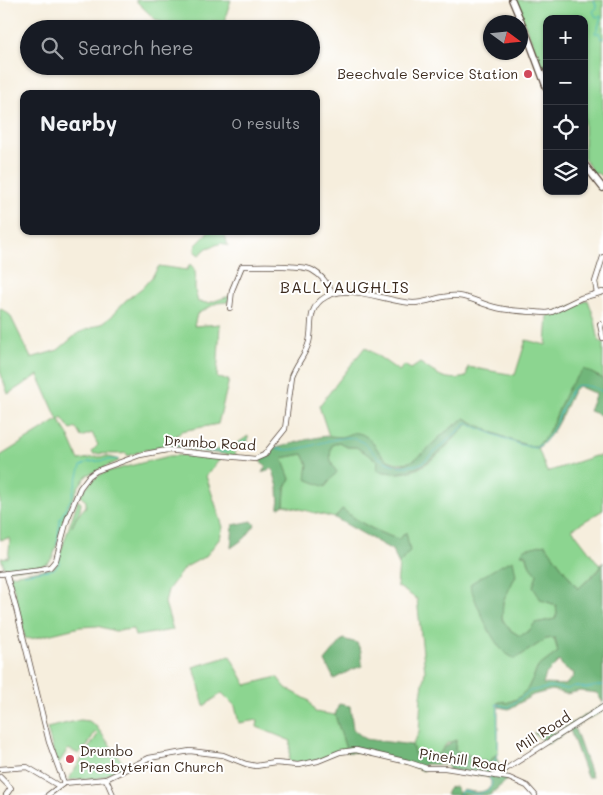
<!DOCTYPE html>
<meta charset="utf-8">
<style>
body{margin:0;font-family:Mali,sans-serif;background:#20242c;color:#f1f3f6}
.controls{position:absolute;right:15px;top:15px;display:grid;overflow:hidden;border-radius:10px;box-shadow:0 1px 4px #0004}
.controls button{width:45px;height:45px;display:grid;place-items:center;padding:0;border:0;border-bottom:1px solid #363941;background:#171b24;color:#f1f3f6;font:25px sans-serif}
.compass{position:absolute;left:483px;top:15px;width:45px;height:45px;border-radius:50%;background:#171b24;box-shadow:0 1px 4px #0004;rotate:105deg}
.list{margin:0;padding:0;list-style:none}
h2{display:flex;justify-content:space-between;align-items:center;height:65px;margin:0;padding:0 20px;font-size:21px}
h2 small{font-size:16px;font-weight:400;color:#9ea1a6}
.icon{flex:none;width:28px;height:28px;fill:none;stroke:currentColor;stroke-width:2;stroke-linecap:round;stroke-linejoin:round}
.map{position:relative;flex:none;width:603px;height:795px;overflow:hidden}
.search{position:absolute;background:#171b24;box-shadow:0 1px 4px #0004;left:20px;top:20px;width:300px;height:55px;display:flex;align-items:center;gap:12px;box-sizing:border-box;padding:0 18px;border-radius:28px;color:#9ea1a6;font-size:19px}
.panel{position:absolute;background:#171b24;box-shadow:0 1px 4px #0004;left:20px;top:90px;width:300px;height:145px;border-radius:10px}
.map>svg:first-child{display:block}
.green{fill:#8cd590;stroke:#648057}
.forest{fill:#71b67a;stroke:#56704c;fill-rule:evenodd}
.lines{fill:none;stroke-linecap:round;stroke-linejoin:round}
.stream{stroke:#48b7bd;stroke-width:1}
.minor-casing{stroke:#57473b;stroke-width:6}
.major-casing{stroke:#57473b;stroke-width:8}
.minor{stroke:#fff;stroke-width:4.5}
.major{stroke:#fff;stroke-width:5.5}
.poi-dot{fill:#d1495b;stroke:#fff;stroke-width:2}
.labels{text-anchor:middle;stroke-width:4;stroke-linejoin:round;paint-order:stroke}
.poi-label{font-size:14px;fill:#3b2a1e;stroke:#fff;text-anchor:end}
.street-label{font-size:14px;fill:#3b2a1e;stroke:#fff}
.quarter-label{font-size:16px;letter-spacing:1px;fill:#3b2a1e;stroke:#fff}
</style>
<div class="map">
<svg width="603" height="795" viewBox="0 0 603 795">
<rect width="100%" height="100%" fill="#fff"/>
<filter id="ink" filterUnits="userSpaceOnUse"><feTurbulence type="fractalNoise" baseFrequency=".02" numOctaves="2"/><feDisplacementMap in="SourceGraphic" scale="10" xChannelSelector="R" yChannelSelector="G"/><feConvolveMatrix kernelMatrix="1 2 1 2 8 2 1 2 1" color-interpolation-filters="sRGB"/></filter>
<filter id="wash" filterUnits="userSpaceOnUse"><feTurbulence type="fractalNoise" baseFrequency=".0096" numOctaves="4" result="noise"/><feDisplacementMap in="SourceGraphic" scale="20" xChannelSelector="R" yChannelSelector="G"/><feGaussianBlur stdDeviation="1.12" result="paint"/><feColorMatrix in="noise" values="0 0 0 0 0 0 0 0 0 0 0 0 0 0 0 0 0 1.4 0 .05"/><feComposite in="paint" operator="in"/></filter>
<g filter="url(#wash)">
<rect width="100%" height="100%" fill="#f6eedd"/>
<g class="green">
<path d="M 135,0 L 231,0 L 226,15 L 226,22 L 212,21 L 211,29 L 198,29 L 189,24 L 163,23 L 156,20 Z"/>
<path d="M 515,0 L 603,0 L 603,177 L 597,173 L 594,174 L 584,158 L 584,19 L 547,19 L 547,79 Z"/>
<path d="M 208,231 L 224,231 L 228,246 L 222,243 L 207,248 L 199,255 L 195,252 L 196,245 L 204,237 Z"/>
<path d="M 190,264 C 198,271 195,279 195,288 C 195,293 197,297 198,302 L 209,303 L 229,296 L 228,302 L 217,303 L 197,314 L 194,326 L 220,324 L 217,378 L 229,380 L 218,424 L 182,431 L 179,434 L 176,435 L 175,444 L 190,448 L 194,447 C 223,451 224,453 248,436 L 248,441 L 234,450 L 236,456 L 192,450 L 176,447 L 144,450 L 128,456 L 126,453 C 120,455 101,453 93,454 L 92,451 L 98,445 L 92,433 L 81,437 L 76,428 L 71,430 L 62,418 L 59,420 L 68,435 L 79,460 C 90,458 109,453 119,461 L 87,475 L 79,486 L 66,513 L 53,557 L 48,563 L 37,567 L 5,570 L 1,558 L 9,557 C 8,550 11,544 9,538 L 0,540 L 0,456 L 58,420 L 38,375 L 8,394 L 0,371 L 0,308 L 10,315 L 31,358 L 58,350 L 78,333 L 101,324 L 111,317 L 125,301 L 142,288 L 152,277 L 159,266 L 187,270 Z"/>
<path d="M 588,300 L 595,320 L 599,342 L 603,342 L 603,379 L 584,369 C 579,375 573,381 569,388 C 558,406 554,431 537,446 C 521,447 480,427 465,418 L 443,434 L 418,458 L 411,462 L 397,463 L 388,460 L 381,455 L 374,444 L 350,435 L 341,437 L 329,436 L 319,406 L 365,347 L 399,371 L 404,365 L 411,369 L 420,363 C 437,374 444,382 466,377 L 468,367 L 515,375 L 526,340 L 546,345 L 548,315 L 553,315 Z"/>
<path d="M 468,424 L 529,447 L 538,448 L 547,472 L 595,456 L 603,456 L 603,510 L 572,529 L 601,567 L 578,589 L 545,544 L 522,554 L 525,554 L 530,566 L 537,574 L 541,600 L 556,605 L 557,613 L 555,619 L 535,623 L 529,631 L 520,636 C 489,620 504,599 516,575 L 473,582 L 515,659 L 546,639 L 554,638 L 558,652 L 538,667 L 528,688 L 517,699 L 506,703 L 499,702 L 496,704 L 498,708 L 498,755 L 495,755 L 489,763 L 455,750 L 456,740 L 447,743 L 439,754 L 434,756 L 415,756 L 412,745 L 419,733 L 421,696 L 425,671 L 417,599 L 397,586 L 399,564 L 409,551 L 405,533 L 399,539 C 378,534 359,522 342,509 L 335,518 L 284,505 L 285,489 L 290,479 L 281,458 L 303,454 L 308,464 L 331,464 L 329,454 L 332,445 L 339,442 L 347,447 L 356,447 L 379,461 L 384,472 C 393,473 402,474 411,471 C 431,466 454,438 468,424 Z"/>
<path d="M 191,455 L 222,457 L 206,476 L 223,527 L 220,538 L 206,556 L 184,568 L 168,590 L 165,603 L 173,630 L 135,636 L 133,629 L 115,631 L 97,626 L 80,627 L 31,639 L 25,638 L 14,589 L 9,577 L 10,575 L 53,568 L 57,563 L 78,500 L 81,503 C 81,512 74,519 72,527 L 76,518 L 86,506 L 86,501 L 80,496 C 87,485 94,477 106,472 L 169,456 Z"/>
<path d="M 230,656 L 246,685 L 277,677 L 286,688 L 308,700 L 315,712 L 335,715 L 346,749 C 335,752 328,756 318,760 C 309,763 299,763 289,762 L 291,741 L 257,727 L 258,720 L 239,723 L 235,706 L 222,693 L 204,706 C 200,693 199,679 193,667 Z"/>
<path d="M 80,720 L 89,721 L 96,726 L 126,767 L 99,778 L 68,780 L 98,734 L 95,732 L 86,748 L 84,747 L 79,754 L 68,749 L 57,766 L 47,728 Z"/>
</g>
<g class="forest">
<path d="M 584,369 L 603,379 L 603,416 L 589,411 L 596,394 L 578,386 L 573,391 C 563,411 556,434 538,448 L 529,447 L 468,424 C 442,449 418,483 377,470 L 378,461 L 356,447 L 347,447 L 339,442 L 332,445 C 329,456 330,463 337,472 L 325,487 L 306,479 L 308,464 L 303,454 L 282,458 L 290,479 L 285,489 L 284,505 L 279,508 L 278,487 L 273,470 L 271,468 L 263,473 L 266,467 L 260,460 L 266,455 L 270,457 L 272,454 L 272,449 C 289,445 311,437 328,436 C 332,436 336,437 340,437 C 346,437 352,431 358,433 C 370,435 375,448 383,456 C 405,479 427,448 443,434 C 450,428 458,423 465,418 C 480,427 520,447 537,446 C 554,431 558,406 569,387 C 573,381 579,375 584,369 Z"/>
<path d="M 342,509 C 359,522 378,534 399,539 L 406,532 L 410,551 L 399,564 L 392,550 L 335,518 Z"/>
<path d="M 252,521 L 255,525 L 245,538 L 231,548 L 233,525 Z"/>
<path d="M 545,544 L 578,589 L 601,568 L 600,565 L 603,562 L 603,703 L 597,693 L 580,691 L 566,694 L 552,690 L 533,695 L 509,709 L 499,707 L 498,703 L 504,701 L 506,703 L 517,699 L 528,688 L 538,667 L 558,652 L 555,638 L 546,639 L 515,659 C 512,657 508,655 505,653 C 491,641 476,603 470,586 L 473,582 L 498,567 L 513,560 L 516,575 L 503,602 L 502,619 L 510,630 L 520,636 L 529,631 L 535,623 L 555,619 L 557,613 L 556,605 L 541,600 L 533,587 L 537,574 L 530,566 L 526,554 L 521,554 L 524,549 ZM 559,661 L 565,669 L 574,673 L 573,677 L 565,685 L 543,684 L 546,674 Z"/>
<path d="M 343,639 L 357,643 L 361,651 L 362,666 L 351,670 L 334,679 L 325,661 Z"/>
<path d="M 339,704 L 350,706 L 353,729 L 365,739 L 412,745 L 415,756 C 422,756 430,757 436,755 C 444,751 445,744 456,740 L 455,750 L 489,763 L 495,755 L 507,780 L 490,795 L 446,795 L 449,788 L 455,786 L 459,793 L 463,790 C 474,792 483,795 491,786 L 491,781 L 487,776 L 449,770 L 448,765 L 424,764 L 424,771 C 400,762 373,752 347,752 L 335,715 Z"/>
<path d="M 603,705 L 603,711 L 574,727 L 592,777 L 587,777 L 570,730 L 548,744 L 533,733 L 557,732 Z"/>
</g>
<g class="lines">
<g class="stream">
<path d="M 594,0 L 597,8 L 593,11 L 596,17 L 601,16 L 598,28 L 595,32 L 596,34 L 599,32 L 601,39 L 603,38"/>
<path d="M 170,446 L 178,446 L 199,451 L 226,452 L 248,439"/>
<path d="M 274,447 C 294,458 332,434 354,438 C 364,441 371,450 378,457 C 391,467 408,468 422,463 L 466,424 L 468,424 L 518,444 L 534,448 C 556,442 560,402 575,386 C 583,384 595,387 603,392"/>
<path d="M 57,545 L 60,519 L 71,499 L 81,466 L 88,462 L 118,459"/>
<path d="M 24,574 L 54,569 L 59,564 L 60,554"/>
<path d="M 490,773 C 504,747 495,734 498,708 L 496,704 L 507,707 L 510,706 L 530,691 L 535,690 L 552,687 L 568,689 L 573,686 L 586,688 L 603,685"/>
<path d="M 460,795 L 461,791 L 463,791 L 478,794 L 489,790 L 492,783 L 489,776"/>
</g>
</g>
</g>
<g filter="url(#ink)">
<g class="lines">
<defs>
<g id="minor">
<path d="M 597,293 L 595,282 L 603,257"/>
<path d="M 230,308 L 232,290 L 242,266 C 257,266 301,264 312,270 C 321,275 328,284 332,293"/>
<path d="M 600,324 L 603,338"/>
<path d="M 6,573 L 16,608 L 49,742 L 64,783"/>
<path d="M 0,574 L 42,569 L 50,567 L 56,560 L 67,520 L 80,488 L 89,476 L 96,471 L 140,455 L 167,450 L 255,459 L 264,455 L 285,429 L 292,376 C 296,364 306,354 309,342 C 313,327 307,312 321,300 C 345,280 384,302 413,303 C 428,303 443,294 458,296 C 470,297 482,304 494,307 C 511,312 529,311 546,313 L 552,312 L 581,298 L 603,292"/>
<path d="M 0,769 L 27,767 L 59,786"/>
<path d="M 495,776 L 603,707"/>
<path d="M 0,777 L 11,788 L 6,795"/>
<path d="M 106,779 L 113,795"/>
<path d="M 48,795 L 64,783 L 106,779 L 149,758 L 190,751 L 223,755 L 246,764 L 256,766 L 275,763 L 298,765 L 318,761 L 340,752 L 356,750 L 408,762 L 426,768 L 445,768 L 509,778 L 527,786 L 535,795"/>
</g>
<g id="major">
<path d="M 512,0 L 528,38 L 547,89"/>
<path d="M 584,164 L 603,188"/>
</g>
</defs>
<use href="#minor" class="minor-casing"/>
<use href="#major" class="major-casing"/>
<use href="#minor" class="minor"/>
<use href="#major" class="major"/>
</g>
</g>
<g class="poi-dot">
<circle cx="528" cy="74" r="5"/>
<circle cx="70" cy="759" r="5"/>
</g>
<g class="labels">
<g class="poi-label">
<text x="518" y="79">Beechvale Service Station</text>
<text x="80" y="756" text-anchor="start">Drumbo<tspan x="80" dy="16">Presbyterian Church</tspan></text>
</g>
<g class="street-label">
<text transform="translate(210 443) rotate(3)" y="5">Drumbo Road</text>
<text transform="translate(543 732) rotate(-33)" y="5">Mill Road</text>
<text transform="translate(463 760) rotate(9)" y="5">Pinehill Road</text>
</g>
<g class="quarter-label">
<text x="345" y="293">BALLYAUGHLIS</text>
</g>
</g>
</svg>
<div class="controls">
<button>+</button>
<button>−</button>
<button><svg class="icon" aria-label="locate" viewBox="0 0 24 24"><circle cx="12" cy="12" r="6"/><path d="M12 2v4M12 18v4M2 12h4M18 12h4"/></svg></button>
<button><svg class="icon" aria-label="layers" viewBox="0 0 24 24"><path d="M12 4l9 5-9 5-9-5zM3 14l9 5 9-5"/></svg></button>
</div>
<svg class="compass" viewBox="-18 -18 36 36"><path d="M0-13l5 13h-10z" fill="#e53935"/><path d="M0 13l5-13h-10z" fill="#9ea1a6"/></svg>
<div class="search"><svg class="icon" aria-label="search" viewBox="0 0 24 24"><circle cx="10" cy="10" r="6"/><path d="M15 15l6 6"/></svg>Search here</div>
<section class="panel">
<h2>Nearby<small>0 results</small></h2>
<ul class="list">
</ul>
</section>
</div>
